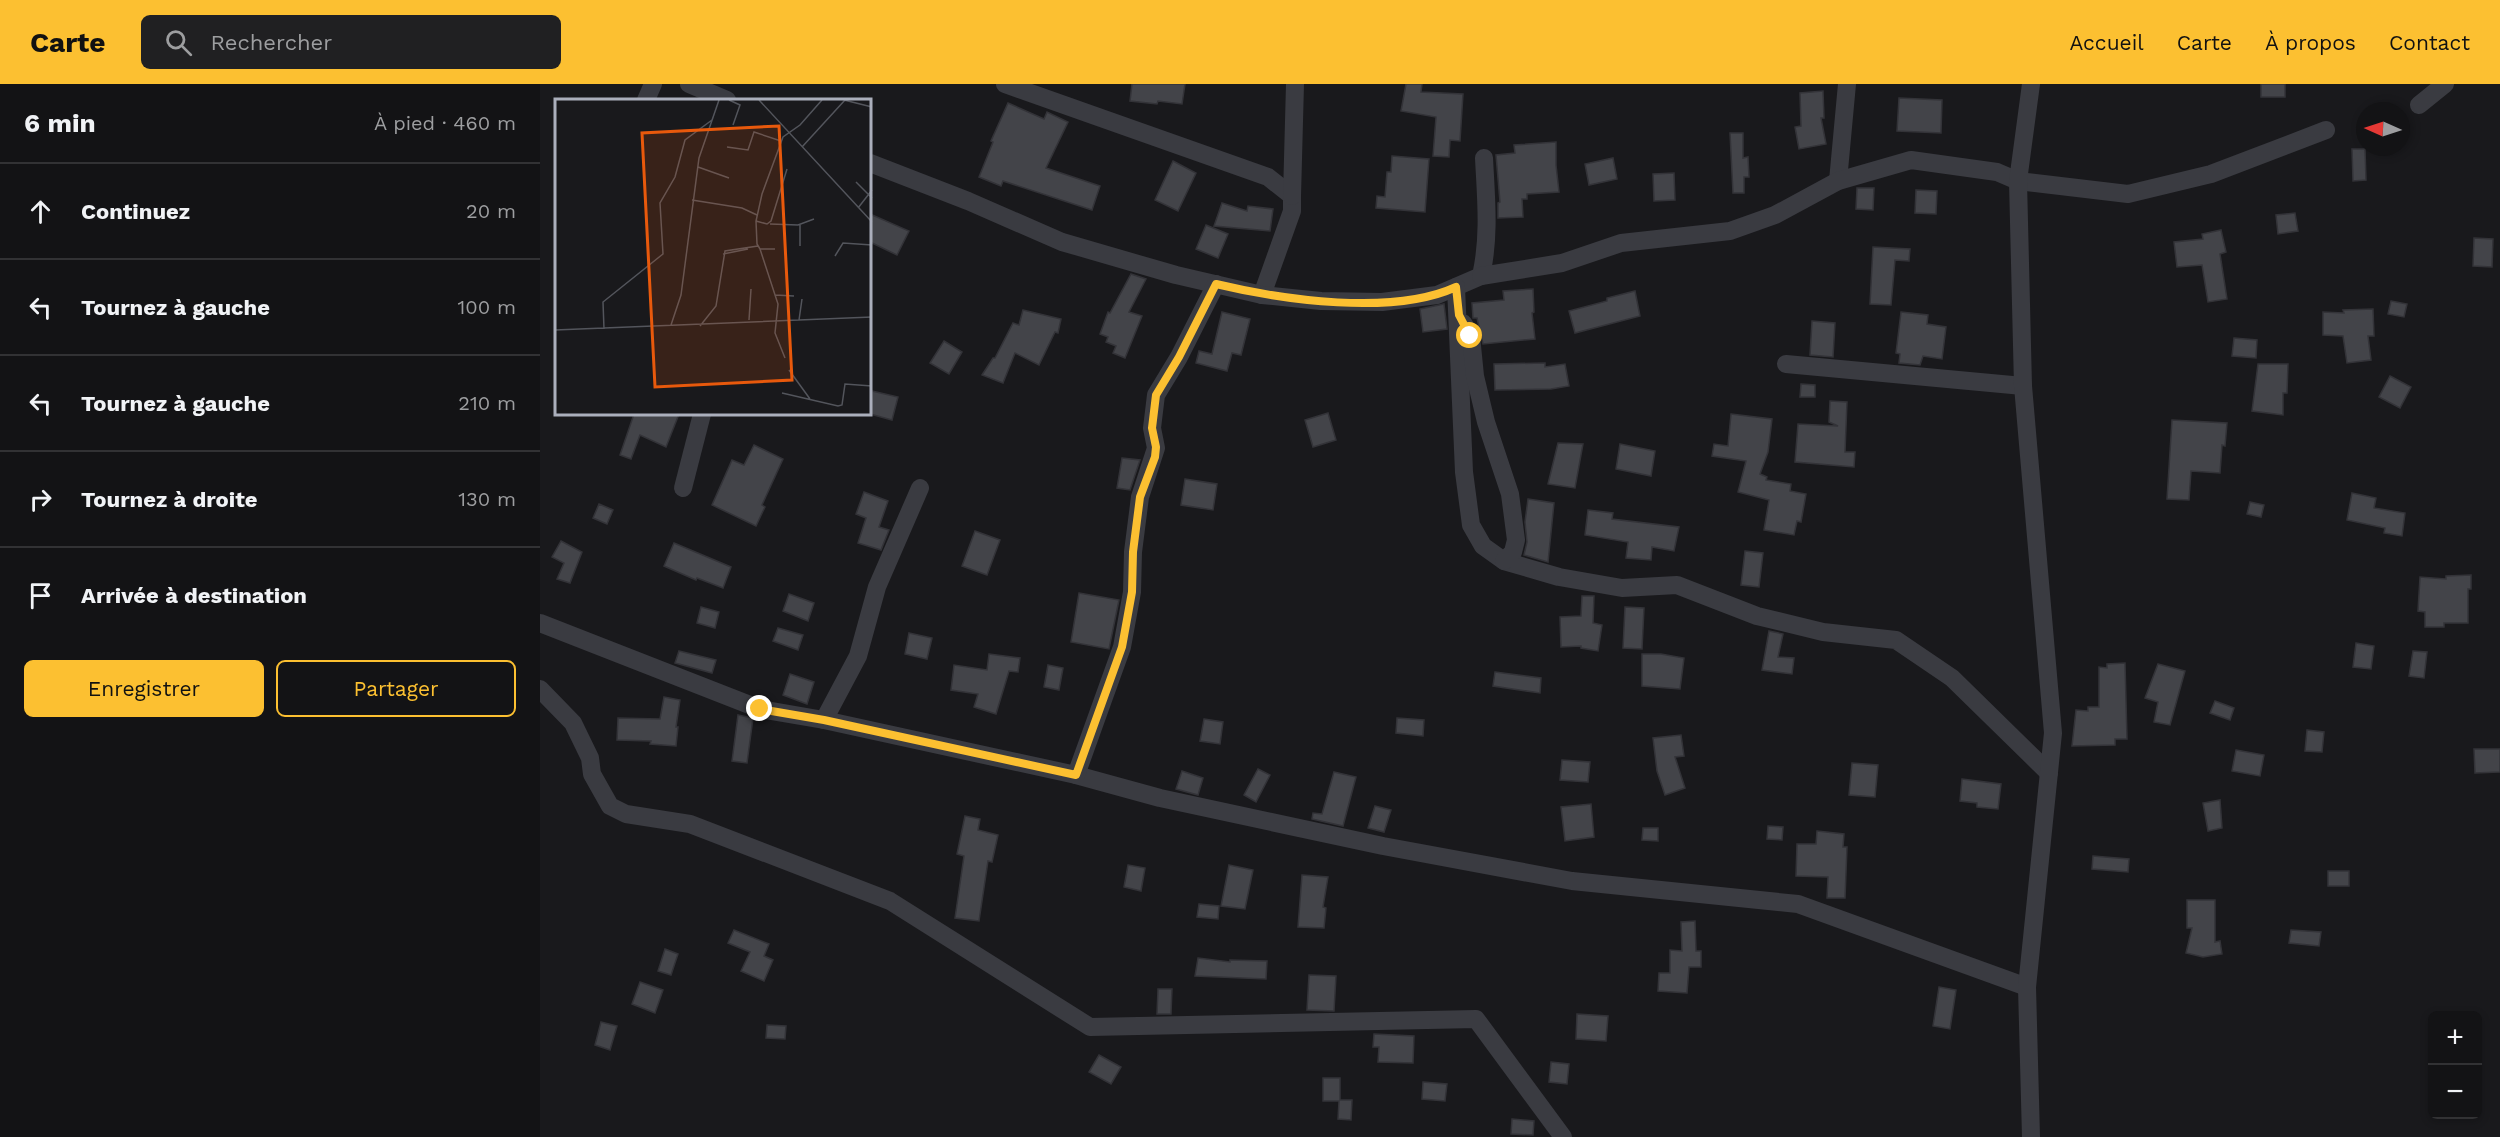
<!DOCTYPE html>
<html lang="fr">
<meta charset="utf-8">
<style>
body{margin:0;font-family:"Work Sans",sans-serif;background:#202022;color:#f1f3f6}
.controls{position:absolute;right:18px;bottom:18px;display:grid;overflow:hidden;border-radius:9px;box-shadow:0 3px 9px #0003}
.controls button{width:54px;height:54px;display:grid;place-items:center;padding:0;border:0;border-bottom:2px solid #323234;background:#131315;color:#f1f3f6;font:30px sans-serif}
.compass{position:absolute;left:1816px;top:18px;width:54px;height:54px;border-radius:50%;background:#131315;box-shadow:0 3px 9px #0003;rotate:273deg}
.stop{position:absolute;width:18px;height:18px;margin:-14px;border:4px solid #fcc031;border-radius:50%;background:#fff}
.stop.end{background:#fcc031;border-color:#fff;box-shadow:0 2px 6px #0008}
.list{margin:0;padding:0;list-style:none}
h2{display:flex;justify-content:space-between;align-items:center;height:78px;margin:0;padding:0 24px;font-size:26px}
h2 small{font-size:20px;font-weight:400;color:#9d9ea0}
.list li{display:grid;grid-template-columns:39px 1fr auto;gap:18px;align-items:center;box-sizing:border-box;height:96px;padding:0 24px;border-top:2px solid #323234}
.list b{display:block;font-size:22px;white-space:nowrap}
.list em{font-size:20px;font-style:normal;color:#9d9ea0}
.actions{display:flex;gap:12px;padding:18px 24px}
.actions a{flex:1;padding:14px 0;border:2px solid #fcc031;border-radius:9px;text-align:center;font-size:21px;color:#fcc031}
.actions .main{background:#fcc031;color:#111}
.icon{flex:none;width:33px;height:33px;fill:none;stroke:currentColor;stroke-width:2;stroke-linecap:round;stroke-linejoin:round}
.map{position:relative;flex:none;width:1960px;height:1053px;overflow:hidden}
header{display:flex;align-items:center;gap:36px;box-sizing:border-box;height:84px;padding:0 30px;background:#fcc031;color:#111}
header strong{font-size:28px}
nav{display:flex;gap:33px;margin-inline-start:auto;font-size:21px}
.search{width:420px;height:54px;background:#202022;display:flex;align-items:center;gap:15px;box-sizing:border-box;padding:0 21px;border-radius:9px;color:#9d9ea0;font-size:22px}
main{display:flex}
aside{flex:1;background:#131315}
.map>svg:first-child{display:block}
.building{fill:#434449;stroke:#333338;stroke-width:1.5}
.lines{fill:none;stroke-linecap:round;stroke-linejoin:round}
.street{stroke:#3a3b41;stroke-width:18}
.route{stroke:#fcc031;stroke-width:8}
.inset-road{fill:none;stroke:#53555c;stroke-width:1.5}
.view{fill:#e8590c;fill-opacity:0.15;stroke:#e8590c;stroke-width:3}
.inset-edge{fill:none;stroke:#abafbc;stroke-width:3}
</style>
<header>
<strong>Carte</strong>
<div class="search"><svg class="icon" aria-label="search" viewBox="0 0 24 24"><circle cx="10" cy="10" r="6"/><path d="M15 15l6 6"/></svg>Rechercher</div>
<nav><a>Accueil</a><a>Carte</a><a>À propos</a><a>Contact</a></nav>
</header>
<main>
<aside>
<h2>6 min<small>À pied · 460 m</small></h2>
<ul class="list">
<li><svg class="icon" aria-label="ahead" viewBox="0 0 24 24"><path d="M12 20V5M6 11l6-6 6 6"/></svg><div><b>Continuez</b></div><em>20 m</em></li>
<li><svg class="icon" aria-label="left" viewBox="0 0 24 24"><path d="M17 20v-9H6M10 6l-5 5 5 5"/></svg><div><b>Tournez à gauche</b></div><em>100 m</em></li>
<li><svg class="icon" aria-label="left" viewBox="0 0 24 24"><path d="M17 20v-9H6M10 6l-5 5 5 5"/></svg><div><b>Tournez à gauche</b></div><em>210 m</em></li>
<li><svg class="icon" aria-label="right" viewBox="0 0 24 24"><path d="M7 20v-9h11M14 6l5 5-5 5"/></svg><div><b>Tournez à droite</b></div><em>130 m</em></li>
<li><svg class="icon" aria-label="arrive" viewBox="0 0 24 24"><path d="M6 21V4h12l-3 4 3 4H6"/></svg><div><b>Arrivée à destination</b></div></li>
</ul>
<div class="actions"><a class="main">Enregistrer</a><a>Partager</a></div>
</aside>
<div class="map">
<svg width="1960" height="1053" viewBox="0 0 1960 1053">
<rect width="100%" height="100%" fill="#19191c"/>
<g class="building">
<path d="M 592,0 L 645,0 L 642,20 L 618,17 L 617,20 L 590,17 Z"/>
<path d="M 866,0 L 882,0 L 881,8 L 923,10 L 920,57 L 910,56 L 909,73 L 893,72 L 896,33 L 861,27 Z"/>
<rect x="1721" y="0" width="24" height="13"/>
<path d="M 1283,7 L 1284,34 L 1281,34 L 1286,60 L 1259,65 L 1255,43 L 1261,42 L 1260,9 Z"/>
<path d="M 1359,14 L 1402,16 L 1401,49 L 1357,47 Z"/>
<path d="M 468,19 L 504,35 L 507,28 L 528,38 L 506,84 L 560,102 L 552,126 L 463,97 L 461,102 L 439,93 L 453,58 L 451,57 Z"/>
<path d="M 1190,49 L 1203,49 L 1203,74 L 1208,73 L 1209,93 L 1204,93 L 1204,109 L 1193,109 Z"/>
<path d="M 1016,58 L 1016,81 L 1019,108 L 987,110 L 987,115 L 982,115 L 983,133 L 958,134 L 958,119 L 960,118 L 956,71 L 975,69 L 974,61 Z"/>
<path d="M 1812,65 L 1825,65 L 1826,96 L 1813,97 Z"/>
<path d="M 852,72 L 889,75 L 885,128 L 836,124 L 837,112 L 845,113 L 847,88 L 851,88 Z"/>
<path d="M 1073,74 L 1077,95 L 1049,101 L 1045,80 Z"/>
<path d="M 633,77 L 656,89 L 638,127 L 615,116 Z"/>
<path d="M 1134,89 L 1135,116 L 1114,117 L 1113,90 Z"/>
<path d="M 1317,104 L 1334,104 L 1333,126 L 1316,125 Z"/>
<path d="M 1376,106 L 1397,107 L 1396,130 L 1375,129 Z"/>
<path d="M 682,119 L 707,127 L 708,122 L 733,125 L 730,147 L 674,142 Z"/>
<path d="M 1755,129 L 1758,147 L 1738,150 L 1736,131 Z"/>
<path d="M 330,130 L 369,147 L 357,171 L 330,158 Z"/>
<path d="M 666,141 L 688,150 L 678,174 L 656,165 Z"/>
<path d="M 1681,146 L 1686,168 L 1680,170 L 1687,215 L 1668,218 L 1662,181 L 1637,183 L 1634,158 L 1663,155 L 1662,150 Z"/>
<path d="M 1934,154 L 1953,155 L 1952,183 L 1933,182 Z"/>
<path d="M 1333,163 L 1370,165 L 1369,177 L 1355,176 L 1351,221 L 1330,220 Z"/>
<path d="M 591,190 L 606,195 L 589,228 L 602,232 L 585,274 L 573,269 L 576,262 L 566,258 L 568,253 L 560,250 L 568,228 L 570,229 Z"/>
<path d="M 993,205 L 994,228 L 992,229 L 995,255 L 943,260 L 937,234 L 933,234 L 932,219 L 964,216 L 963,207 Z"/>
<path d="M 1095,207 L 1100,232 L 1035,249 L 1029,227 L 1067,217 L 1067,214 Z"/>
<path d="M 1851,217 L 1867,220 L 1864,233 L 1848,230 Z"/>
<path d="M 904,220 L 907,245 L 883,248 L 880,225 Z"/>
<path d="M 1833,225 L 1834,252 L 1828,252 L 1831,276 L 1807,279 L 1803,252 L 1783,251 L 1783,228 L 1804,229 L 1803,226 Z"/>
<path d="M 483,226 L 521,235 L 518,249 L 515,248 L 499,281 L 475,269 L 463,299 L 442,291 L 453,274 L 455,274 L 473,239 L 479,241 Z"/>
<path d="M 682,228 L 710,235 L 701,271 L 692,269 L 687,287 L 656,279 L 659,267 L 672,270 Z"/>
<path d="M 1361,228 L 1388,231 L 1387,240 L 1406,243 L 1402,275 L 1383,272 L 1380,281 L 1359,279 L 1360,270 L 1356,269 Z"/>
<path d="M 1272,237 L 1295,239 L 1293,273 L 1270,271 Z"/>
<path d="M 1694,254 L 1717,256 L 1716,274 L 1692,272 Z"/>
<path d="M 404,257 L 422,268 L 409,290 L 390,279 Z"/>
<path d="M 1005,279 L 1005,283 L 1025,280 L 1029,302 L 1011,305 L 955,306 L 954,280 Z"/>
<path d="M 1718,280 L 1748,280 L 1747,309 L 1743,309 L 1743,331 L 1712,327 Z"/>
<path d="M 1850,292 L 1871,303 L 1860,324 L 1839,313 Z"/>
<path d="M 1261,300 L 1275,301 L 1275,313 L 1260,313 Z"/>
<path d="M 332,307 L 358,313 L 352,336 L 330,330 Z"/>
<path d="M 1290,317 L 1307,318 L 1305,368 L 1315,368 L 1314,383 L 1255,378 L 1258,340 L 1298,342 L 1289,338 Z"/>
<path d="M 788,329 L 796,356 L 773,363 L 765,336 Z"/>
<path d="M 94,330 L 139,330 L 126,363 L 100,351 L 91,375 L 80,371 Z"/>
<path d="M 1191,330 L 1232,335 L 1228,368 L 1220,390 L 1227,393 L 1226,396 L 1251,400 L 1250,407 L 1266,410 L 1261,438 L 1257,437 L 1254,451 L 1224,446 L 1229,416 L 1198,408 L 1206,377 L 1172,372 L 1174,360 L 1188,362 Z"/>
<path d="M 1632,336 L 1687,339 L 1685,362 L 1682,361 L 1680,389 L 1651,387 L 1649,416 L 1627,415 Z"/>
<path d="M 1018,359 L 1043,360 L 1035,404 L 1008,400 Z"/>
<path d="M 1080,360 L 1115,367 L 1111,392 L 1076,385 Z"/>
<path d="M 214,361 L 243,375 L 222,421 L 225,423 L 216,442 L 172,421 L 192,376 L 204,381 Z"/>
<path d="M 582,374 L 600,376 L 590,406 L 577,404 Z"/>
<path d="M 645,395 L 677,400 L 673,426 L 641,421 Z"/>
<path d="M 324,408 L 348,417 L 339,443 L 349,446 L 341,466 L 318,459 L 326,434 L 316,430 Z"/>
<path d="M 1812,409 L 1836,414 L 1834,424 L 1865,429 L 1862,452 L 1844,449 L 1845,444 L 1807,436 Z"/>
<path d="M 988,415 L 1014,419 L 1008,478 L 984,471 L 987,458 L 985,438 Z"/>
<path d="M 1710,418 L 1724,421 L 1721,433 L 1707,430 Z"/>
<path d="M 59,420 L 73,426 L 67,440 L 53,434 Z"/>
<path d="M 1048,426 L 1073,429 L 1072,435 L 1139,443 L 1134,467 L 1112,463 L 1111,476 L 1086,474 L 1088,458 L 1045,451 Z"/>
<path d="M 435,447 L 460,456 L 447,491 L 422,482 Z"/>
<path d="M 21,457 L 42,468 L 30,499 L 17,495 L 24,479 L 12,473 Z"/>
<path d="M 134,459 L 191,483 L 183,504 L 157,494 L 156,496 L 124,482 Z"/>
<path d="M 1205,467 L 1223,469 L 1219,503 L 1201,501 Z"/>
<path d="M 1931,491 L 1931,505 L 1928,505 L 1928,539 L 1904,539 L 1904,543 L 1885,543 L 1885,528 L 1878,527 L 1880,493 L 1906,495 L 1906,492 Z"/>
<path d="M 539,509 L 579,516 L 569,565 L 531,558 Z"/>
<path d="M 249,510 L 274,519 L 268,537 L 243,527 Z"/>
<path d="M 1042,512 L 1054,512 L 1053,539 L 1062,541 L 1058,567 L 1041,564 L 1041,562 L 1021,563 L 1020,533 L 1041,532 Z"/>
<path d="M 161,523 L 179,528 L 175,544 L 157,539 Z"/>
<path d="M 1085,523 L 1104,524 L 1102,565 L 1083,564 Z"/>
<path d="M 238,544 L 263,551 L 258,566 L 233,557 Z"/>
<path d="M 1229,547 L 1243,550 L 1238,573 L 1254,574 L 1252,590 L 1222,586 Z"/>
<path d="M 369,549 L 392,554 L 387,575 L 365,570 Z"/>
<path d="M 1816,559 L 1834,562 L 1831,585 L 1813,583 Z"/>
<path d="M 139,567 L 176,576 L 172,589 L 135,579 Z"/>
<path d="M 1873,567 L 1887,568 L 1884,594 L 1869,592 Z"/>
<path d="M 449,570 L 480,574 L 478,588 L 469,587 L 456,630 L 434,623 L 438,610 L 411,606 L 414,581 L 447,586 Z"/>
<path d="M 1102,570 L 1121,570 L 1144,574 L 1140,605 L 1102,602 Z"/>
<path d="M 1585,579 L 1587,655 L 1575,655 L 1575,661 L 1532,662 L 1536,626 L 1548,627 L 1548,623 L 1559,623 L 1559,583 L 1567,584 L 1567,580 Z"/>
<path d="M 1618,580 L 1645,587 L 1630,641 L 1614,638 L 1618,618 L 1605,614 Z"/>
<path d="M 508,581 L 523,584 L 519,606 L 504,603 Z"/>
<path d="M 955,588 L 1001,594 L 1000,609 L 953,602 Z"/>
<path d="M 250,590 L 274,598 L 267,620 L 243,611 Z"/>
<path d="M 124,613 L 140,616 L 136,643 L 138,643 L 136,662 L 110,660 L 111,657 L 77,656 L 78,634 L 120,635 Z"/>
<path d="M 1675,617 L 1694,624 L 1690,636 L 1670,629 Z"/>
<path d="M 198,631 L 213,634 L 207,679 L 192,677 Z"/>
<path d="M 857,634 L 884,636 L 883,652 L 856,649 Z"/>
<path d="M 664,635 L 683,638 L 680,660 L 660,657 Z"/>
<path d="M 1767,646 L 1784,648 L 1782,668 L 1765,667 Z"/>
<path d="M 1141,651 L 1144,672 L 1135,673 L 1145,704 L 1125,711 L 1117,687 L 1113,654 Z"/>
<path d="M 1934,665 L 1960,665 L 1960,688 L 1935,689 Z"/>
<path d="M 1696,666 L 1724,671 L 1720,692 L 1692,687 Z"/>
<path d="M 1022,676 L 1050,678 L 1048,698 L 1020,696 Z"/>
<path d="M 1312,679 L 1338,681 L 1335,713 L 1309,711 Z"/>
<path d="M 718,685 L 730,691 L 716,718 L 704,711 Z"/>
<path d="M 642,687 L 663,694 L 658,711 L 636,705 Z"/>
<path d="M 794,688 L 816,693 L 803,742 L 772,735 L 773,729 L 782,730 Z"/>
<path d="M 1422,695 L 1461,700 L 1458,725 L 1437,723 L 1437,719 L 1420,717 Z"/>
<path d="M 1680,716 L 1682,744 L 1668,747 L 1663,719 Z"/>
<path d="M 1051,720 L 1054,753 L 1025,757 L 1021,723 Z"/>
<path d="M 835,722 L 851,726 L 844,748 L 828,744 Z"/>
<path d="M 425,732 L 440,735 L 438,746 L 458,751 L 452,778 L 448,777 L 439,837 L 415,834 L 424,772 L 417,770 Z"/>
<path d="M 1228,742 L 1243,743 L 1242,756 L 1227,755 Z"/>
<path d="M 1103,744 L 1118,744 L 1118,757 L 1102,756 Z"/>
<path d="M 1277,747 L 1304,750 L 1303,763 L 1307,763 L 1305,814 L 1287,814 L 1288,793 L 1256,792 L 1257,760 L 1276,760 Z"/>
<path d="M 1553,772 L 1589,775 L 1588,788 L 1552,785 Z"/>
<path d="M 588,781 L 605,784 L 601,807 L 584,803 Z"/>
<path d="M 689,781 L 713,786 L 705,825 L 681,822 Z"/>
<rect x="1788" y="787" width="21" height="15"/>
<path d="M 762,791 L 788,793 L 783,823 L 786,824 L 784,844 L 758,843 Z"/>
<path d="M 1647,816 L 1675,816 L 1675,858 L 1680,857 L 1682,870 L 1663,873 L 1646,869 L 1652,844 L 1647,844 Z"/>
<path d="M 659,820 L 679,822 L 678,835 L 657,833 Z"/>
<path d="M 1155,837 L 1156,867 L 1161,867 L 1161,883 L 1149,883 L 1147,909 L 1118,907 L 1119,889 L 1130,889 L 1130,866 L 1142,867 L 1141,838 Z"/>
<path d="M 194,846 L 229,860 L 224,872 L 233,876 L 224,897 L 201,887 L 210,868 L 188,859 Z"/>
<path d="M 1751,846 L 1781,848 L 1779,862 L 1749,859 Z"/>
<path d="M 125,865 L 138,870 L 131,891 L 118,887 Z"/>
<path d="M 658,874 L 690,878 L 690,876 L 727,877 L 726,895 L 655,892 Z"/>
<path d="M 769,891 L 796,892 L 794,927 L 767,926 Z"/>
<path d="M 100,898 L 123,906 L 115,929 L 92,920 Z"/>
<path d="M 1399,903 L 1416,906 L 1410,945 L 1393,942 Z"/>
<path d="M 618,905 L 632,905 L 631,930 L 617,930 Z"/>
<path d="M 1037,930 L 1068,932 L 1066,957 L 1036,955 Z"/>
<path d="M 61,938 L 77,942 L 70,966 L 55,961 Z"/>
<path d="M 227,941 L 246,942 L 245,955 L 226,954 Z"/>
<path d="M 834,950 L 874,952 L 873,979 L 838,978 L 839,963 L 833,963 Z"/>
<path d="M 559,971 L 581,983 L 571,1000 L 549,988 Z"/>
<path d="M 1011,978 L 1029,980 L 1027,1000 L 1009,998 Z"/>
<path d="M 783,994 L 800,994 L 800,1016 L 812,1016 L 811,1036 L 798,1035 L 799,1017 L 783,1017 Z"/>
<path d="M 883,998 L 907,1000 L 905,1017 L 882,1015 Z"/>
<path d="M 972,1035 L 994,1037 L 993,1051 L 971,1050 Z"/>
</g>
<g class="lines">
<g class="street">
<path d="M 149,0 L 187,16"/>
<path d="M 465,0 L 728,93 L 752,112 L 752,127 L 722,211"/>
<path d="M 106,16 L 113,0"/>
<path d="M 1879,21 L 1905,0"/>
<path d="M 330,79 L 428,117 L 522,158 L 636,191 L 722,211 L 781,217 L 842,218 L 897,211 L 941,192 C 950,152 946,114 944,74"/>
<path d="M 1298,97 L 1307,0"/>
<path d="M 752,112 L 755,0"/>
<path d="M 941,192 L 1022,179 L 1081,159 L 1190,147 L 1235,131 L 1298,97 L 1371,76 L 1457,88 L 1478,97 L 1588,110 L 1671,90 L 1786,46"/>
<path d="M 916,203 L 924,388 L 931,441 L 943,462 L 964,477 L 1019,493 L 1082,504 L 1137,501 L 1217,532 L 1283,548 L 1356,556 L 1412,594 L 1509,689"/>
<path d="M 923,239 L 931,252 L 935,292 L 946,338 L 970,410 L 976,456 L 973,468 L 964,477"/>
<path d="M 1246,280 L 1483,302"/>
<path d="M 143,404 L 162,330"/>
<path d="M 0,539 L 220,625 L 284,636 L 536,691 L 620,714 L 843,762 L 1032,797 L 1258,820 L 1487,903"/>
<path d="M 0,605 L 33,639 L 50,674 L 52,690 L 70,722 L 86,730 L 150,740 L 350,817 L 550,943 L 936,935 L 1023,1053"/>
<path d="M 284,636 L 318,572 L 337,503 L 380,404"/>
<path d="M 536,691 L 582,563 L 592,508 L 593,468 L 600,413 L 616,364 L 612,344 L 616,311 L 639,273 L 676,200"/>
<path d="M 1491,1053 L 1487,903 L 1513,649 L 1483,302 L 1478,97 L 1491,0"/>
</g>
</g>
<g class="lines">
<path class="route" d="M 220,625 L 284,636 L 536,691 L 582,563 L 592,508 L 593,468 L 600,413 L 615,373 L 616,363 L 612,344 L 616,311 L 639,273 L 676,200 C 743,216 853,232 916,203 L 919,231 L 930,252"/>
</g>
<g transform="translate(15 15)">
<rect width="316" height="316" fill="#19191c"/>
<path class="inset-road" d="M 174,1 L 185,6 L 178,26M 204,1 L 317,123M 289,1 L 317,8M 172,48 L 193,51 L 199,33 L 226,42M 247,48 L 290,1M 143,68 L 174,79M 301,83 L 317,99M 137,101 L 187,109 L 202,116M 303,109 L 317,91M 201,122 L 212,125 L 216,122 L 232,70M 215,125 L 243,126 L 259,120M 245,147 L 245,125M 205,150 L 223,205 L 220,234 L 230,259M 220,150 L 205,150 L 202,145 L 201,122 L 207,95 L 228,38 L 245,26 L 267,1M 168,155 L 193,150M 280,157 L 288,144 L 317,146M 220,196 L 239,197M 194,221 L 196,190M 244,221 L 247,200M 116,226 L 126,196 L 144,59 L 164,1M 145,227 L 161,207 L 170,152 L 203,147M 49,230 L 48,203 L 108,155 L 105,104 L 120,78 L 130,41 L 157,21M 0,231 L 317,218M 234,271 L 255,300M 227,294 L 283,307 L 287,306 L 290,285 L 317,287"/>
<path class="view" d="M 224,27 L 237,281 L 100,288 L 87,34 Z"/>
<rect width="316" height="316" class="inset-edge"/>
</g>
</svg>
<div class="controls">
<button>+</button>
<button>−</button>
</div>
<svg class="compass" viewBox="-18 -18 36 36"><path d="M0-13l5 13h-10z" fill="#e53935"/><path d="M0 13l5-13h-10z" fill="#9d9ea0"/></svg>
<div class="stop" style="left:930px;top:252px"></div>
<div class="stop end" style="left:220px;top:625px"></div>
</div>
</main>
